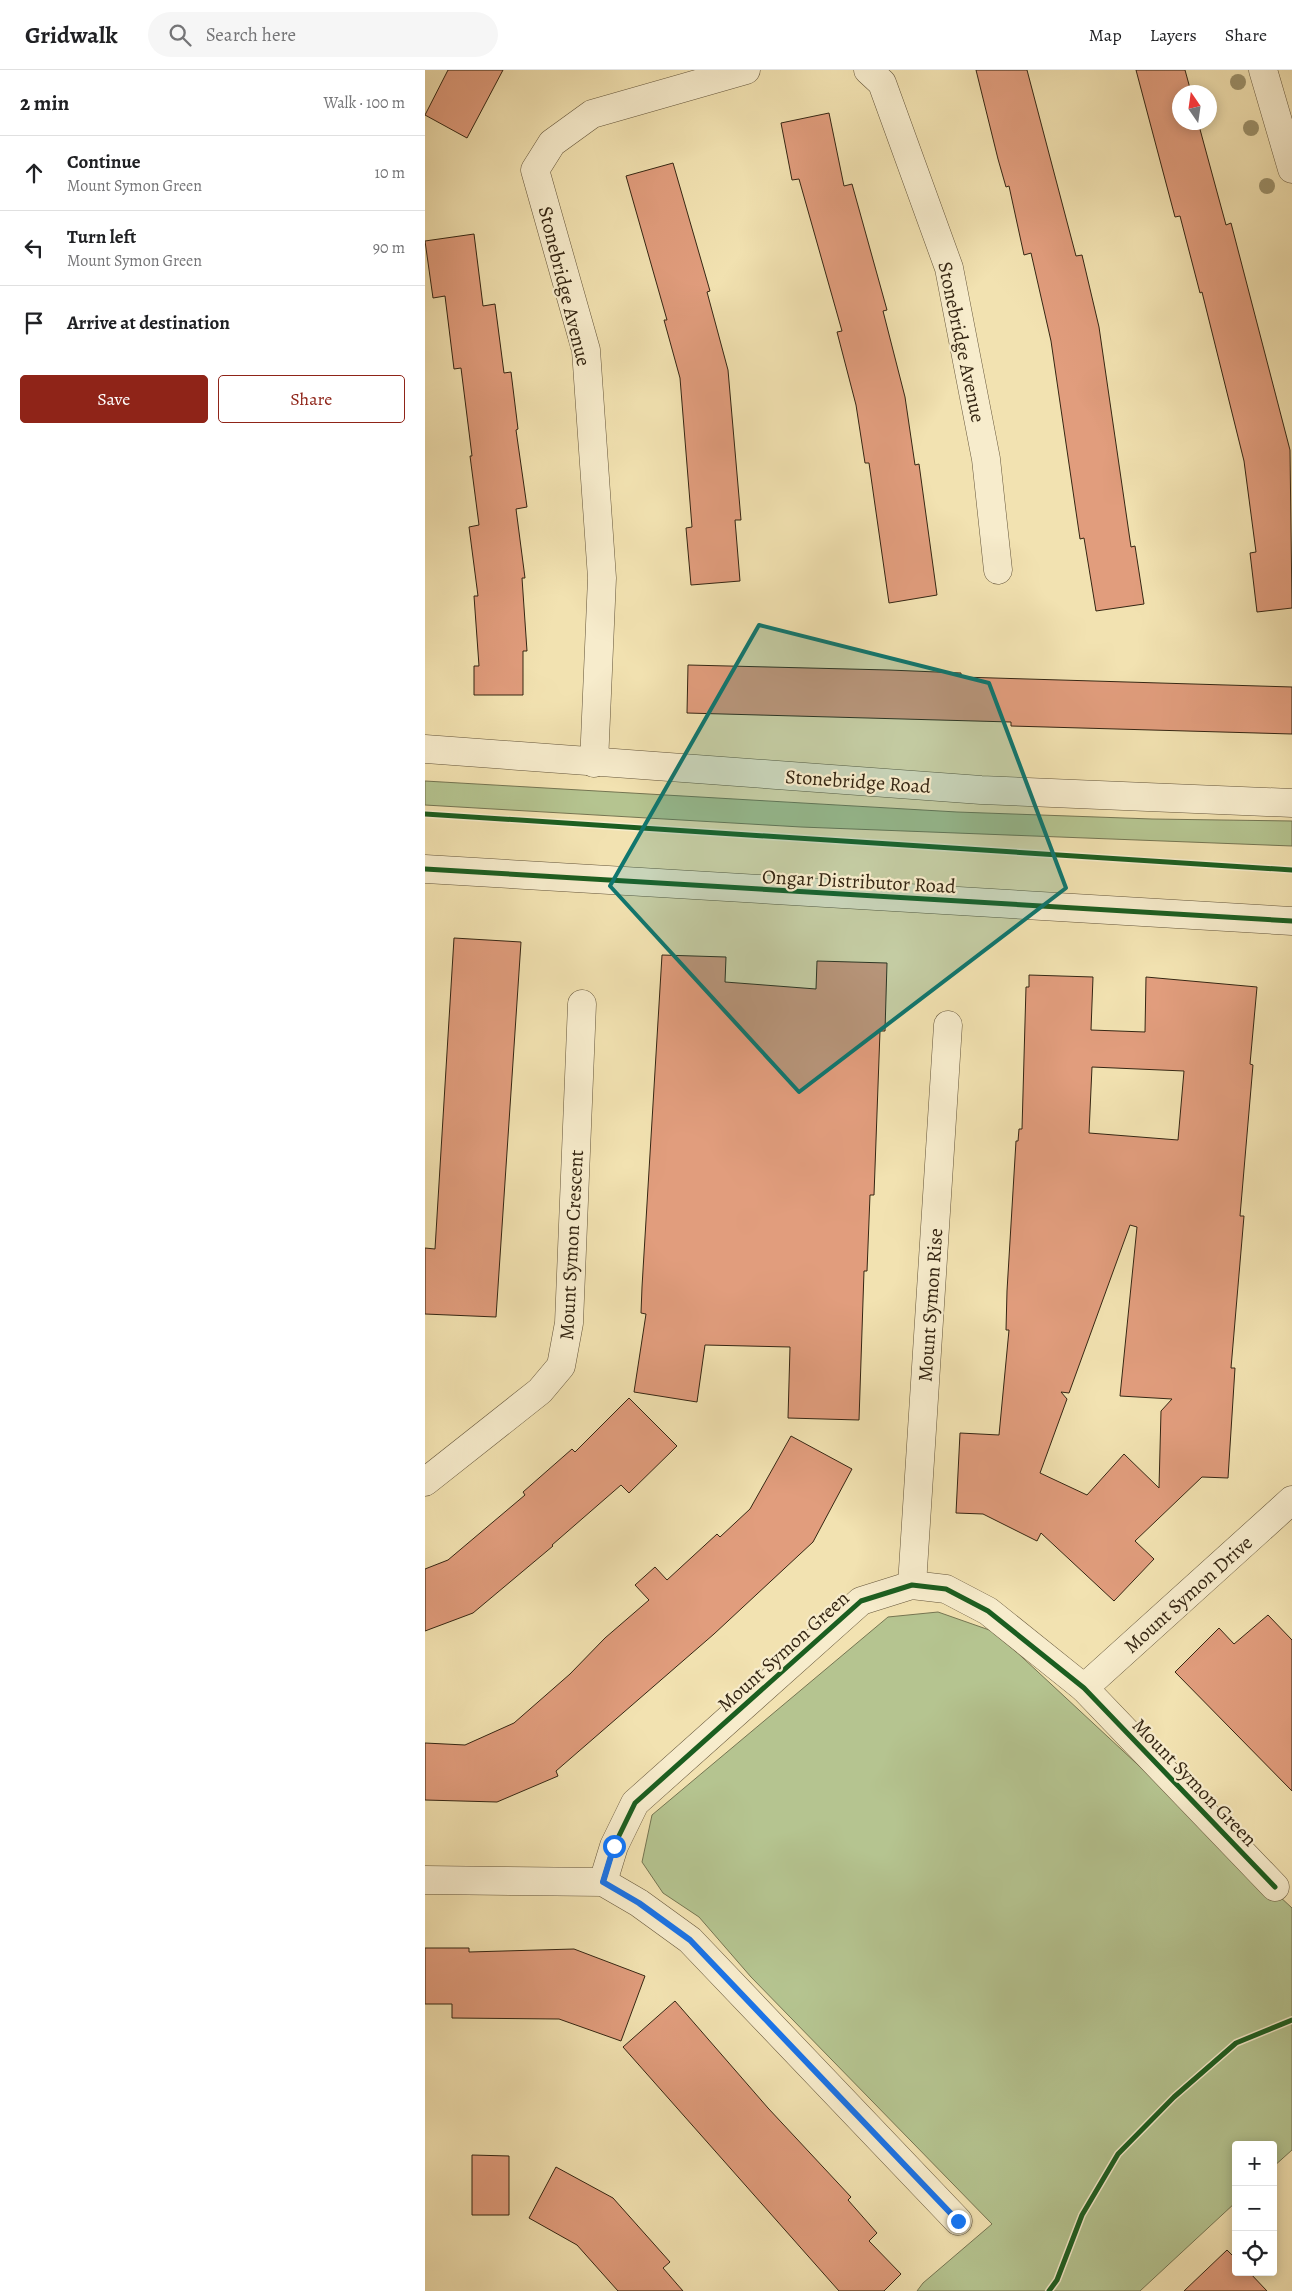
<!DOCTYPE html>
<meta charset="utf-8">
<style>
body{margin:0;font-family:Alegreya,serif;background:#f6f6f6;color:#202124}
.controls{position:absolute;right:15px;bottom:15px;display:grid;overflow:hidden;border-radius:5px;box-shadow:0 2px 12px #0003}
.controls button{width:45px;height:45px;display:grid;place-items:center;padding:0;border:0;border-bottom:1px solid #e0e0e0;background:#fff;color:#202124;font:25px sans-serif}
.compass{position:absolute;left:747px;top:15px;width:45px;height:45px;border-radius:50%;background:#fff;box-shadow:0 2px 12px #0003;rotate:347deg}
.stop{position:absolute;width:15px;height:15px;margin:-11px;border:4px solid #1a73e8;border-radius:50%;background:#fff}
.stop.end{background:#1a73e8;border-color:#fff;box-shadow:0 1px 5px #0008}
.list{margin:0;padding:0;list-style:none}
h2{display:flex;justify-content:space-between;align-items:center;height:65px;margin:0;padding:0 20px;font-size:21px}
h2 small{font-size:16px;font-weight:400;color:#757577}
.list li{display:grid;grid-template-columns:32px 1fr auto;gap:15px;align-items:center;box-sizing:border-box;height:75px;padding:0 20px;border-top:1px solid #e0e0e0}
.list b{display:block;font-size:19px;white-space:nowrap}
.list p{margin:0;font-size:16px;white-space:nowrap;color:#757577}
.list em{font-size:16px;font-style:normal;color:#757577}
.actions{display:flex;gap:10px;padding:15px 20px}
.actions a{flex:1;padding:11px 0;border:1px solid #8f2418;border-radius:5px;text-align:center;font-size:18px;color:#8f2418}
.actions .main{background:#8f2418;color:#fff}
.icon{flex:none;width:28px;height:28px;fill:none;stroke:currentColor;stroke-width:2;stroke-linecap:round;stroke-linejoin:round}
.map{position:relative;flex:none;width:867px;height:2221px;overflow:hidden}
header{display:flex;align-items:center;gap:30px;box-sizing:border-box;height:70px;padding:0 25px;background:#fff;border-bottom:1px solid #e0e0e0}
header strong{font-size:24px}
nav{display:flex;gap:28px;margin-inline-start:auto;font-size:18px}
.search{width:350px;height:45px;background:#f6f6f6;display:flex;align-items:center;gap:12px;box-sizing:border-box;padding:0 18px;border-radius:28px;color:#757577;font-size:19px}
main{display:flex}
aside{flex:1;background:#fff}
.map>svg:first-child{display:block}
.green{fill:#b5c490;stroke:#757552}
.building{fill:#e19d7d;stroke:#352613;fill-rule:evenodd}
.lines{fill:none;stroke-linecap:round;stroke-linejoin:round}
.minor-casing{stroke:#64553a;stroke-width:29}
.tertiary-casing{stroke:#64553a;stroke-width:29}
.minor{stroke:#f7eccc;stroke-width:28}
.tertiary{stroke:#f7eccc;stroke-width:28}
.cycleway-casing{stroke:#f7eccc;stroke-width:8}
.cycleway{stroke:#1b5e20;stroke-width:5}
.tree{fill:#9c916b}
.route{stroke:#1a73e8;stroke-width:6}
.marked{fill:#0f766e;fill-opacity:0.2;stroke:#0f766e;stroke-width:4;stroke-linejoin:round}
.labels{text-anchor:middle;stroke-width:4.5;stroke-linejoin:round;paint-order:stroke}
.street-label{font-size:20px;fill:#352613;stroke:#f7eccc}
</style>
<header>
<strong>Gridwalk</strong>
<div class="search"><svg class="icon" aria-label="search" viewBox="0 0 24 24"><circle cx="10" cy="10" r="6"/><path d="M15 15l6 6"/></svg>Search here</div>
<nav><a>Map</a><a>Layers</a><a>Share</a></nav>
</header>
<main>
<aside>
<h2>2 min<small>Walk · 100 m</small></h2>
<ul class="list">
<li><svg class="icon" aria-label="ahead" viewBox="0 0 24 24"><path d="M12 20V5M6 11l6-6 6 6"/></svg><div><b>Continue</b><p>Mount Symon Green</p></div><em>10 m</em></li>
<li><svg class="icon" aria-label="left" viewBox="0 0 24 24"><path d="M17 20v-9H6M10 6l-5 5 5 5"/></svg><div><b>Turn left</b><p>Mount Symon Green</p></div><em>90 m</em></li>
<li><svg class="icon" aria-label="arrive" viewBox="0 0 24 24"><path d="M6 21V4h12l-3 4 3 4H6"/></svg><div><b>Arrive at destination</b></div></li>
</ul>
<div class="actions"><a class="main">Save</a><a>Share</a></div>
</aside>
<div class="map">
<svg width="867" height="2221" viewBox="0 0 867 2221">
<rect width="100%" height="100%" fill="#f2e2b1"/>
<filter id="stains"><feTurbulence type="fractalNoise" baseFrequency=".004" numOctaves="4"/><feColorMatrix values="0 0 0 0 .2 0 0 0 0 .09 0 0 0 0 .02 0 0 0 .5 -.17"/></filter>
<radialGradient id="worn" r=".72"><stop offset=".6" stop-color="#630" stop-opacity="0"/><stop offset="1" stop-color="#630" stop-opacity=".3"/></radialGradient>
<g class="green">
<path d="M 0,711 L 532,742 L 727,749 L 867,751 L 867,776 L 376,757 L 0,735 Z"/>
<path d="M 513,1542 L 570,1562 L 867,1838 L 867,2080 L 848,2097 L 848,2075 L 811,2075 L 811,2132 L 715,2221 L 492,2221 L 498,2213 L 567,2154 L 326,1907 L 274,1847 L 238,1823 L 217,1792 L 227,1745 L 463,1547 Z"/>
</g>
<g class="building">
<path d="M 23,0 L 78,0 L 42,68 L 0,45 Z"/>
<path d="M 551,0 L 602,0 L 651,186 L 657,185 L 674,257 L 706,477 L 710,476 L 719,534 L 671,541 L 659,468 L 655,469 L 626,271 L 606,183 L 599,185 L 584,116 L 581,117 L 573,89 Z"/>
<path d="M 711,0 L 760,0 L 766,22 L 754,22 L 754,52 L 773,52 L 801,155 L 806,153 L 865,380 L 867,538 L 832,542 L 825,483 L 831,482 L 819,391 L 777,222 L 775,223 L 755,146 L 750,147 Z"/>
<path d="M 404,43 L 419,116 L 427,114 L 462,240 L 458,241 L 480,327 L 490,395 L 494,394 L 512,525 L 464,533 L 444,393 L 440,393 L 431,335 L 412,262 L 417,261 L 374,109 L 367,110 L 356,53 Z"/>
<path d="M 248,93 L 285,221 L 282,222 L 303,300 L 316,450 L 310,450 L 315,511 L 266,515 L 261,458 L 267,457 L 255,308 L 239,250 L 242,250 L 201,106 Z"/>
<path d="M 49,164 L 58,236 L 70,234 L 79,303 L 86,302 L 93,359 L 91,360 L 102,437 L 91,439 L 100,508 L 97,508 L 102,581 L 98,581 L 98,625 L 49,625 L 49,596 L 54,596 L 49,526 L 53,526 L 44,457 L 54,455 L 45,386 L 47,386 L 36,298 L 29,299 L 20,226 L 8,228 L 0,171 Z"/>
<path d="M 263,595 L 464,600 L 536,603 L 536,607 L 867,617 L 867,664 L 586,656 L 586,652 L 262,643 Z"/>
<path d="M 29,868 L 96,872 L 71,1247 L 0,1244 L 0,1178 L 10,1179 Z"/>
<path d="M 237,885 L 301,887 L 300,912 L 391,919 L 392,891 L 462,893 L 460,961 L 455,961 L 449,1125 L 445,1125 L 442,1201 L 439,1201 L 434,1350 L 363,1348 L 365,1277 L 280,1275 L 272,1332 L 209,1322 L 221,1244 L 216,1243 L 217,1217 Z"/>
<path d="M 604,905 L 668,907 L 666,960 L 720,962 L 721,907 L 832,917 L 825,994 L 828,995 L 815,1146 L 819,1146 L 806,1298 L 810,1298 L 803,1408 L 777,1407 L 710,1471 L 729,1489 L 689,1531 L 616,1463 L 612,1471 L 558,1444 L 531,1443 L 535,1363 L 574,1365 L 584,1260 L 581,1260 L 582,1221 L 591,1071 L 593,1071 L 594,1059 L 597,1059 L 601,917 L 604,917 ZM 667,997 L 759,1001 L 753,1070 L 664,1063 ZM 705,1155 L 712,1157 L 695,1326 L 747,1329 L 736,1341 L 734,1418 L 699,1384 L 662,1425 L 615,1403 L 642,1329 L 636,1322 L 644,1323 Z"/>
<path d="M 204,1328 L 252,1376 L 204,1423 L 196,1415 L 127,1475 L 128,1476 L 48,1543 L 0,1561 L 0,1499 L 23,1490 L 100,1425 L 98,1422 L 147,1379 L 150,1382 Z"/>
<path d="M 366,1366 L 427,1399 L 388,1472 L 289,1564 L 131,1701 L 133,1706 L 72,1732 L 0,1730 L 0,1673 L 40,1675 L 89,1653 L 145,1604 L 180,1568 L 224,1530 L 210,1515 L 230,1497 L 242,1510 L 292,1464 L 295,1467 L 325,1439 Z"/>
<path d="M 843,1545 L 867,1570 L 867,1721 L 750,1602 L 794,1558 L 809,1574 Z"/>
<path d="M 0,1878 L 44,1878 L 44,1882 L 149,1879 L 220,1906 L 196,1971 L 134,1949 L 27,1948 L 27,1934 L 0,1934 Z"/>
<path d="M 250,1931 L 343,2038 L 426,2127 L 423,2130 L 452,2163 L 444,2171 L 476,2204 L 459,2221 L 414,2221 L 198,1977 Z"/>
<path d="M 47,2085 L 84,2086 L 84,2145 L 47,2145 Z"/>
<path d="M 131,2097 L 188,2128 L 245,2192 L 238,2198 L 258,2221 L 193,2221 L 152,2175 L 104,2148 Z"/>
<path d="M 802,2180 L 811,2189 L 811,2202 L 824,2202 L 842,2221 L 759,2221 Z"/>
</g>
<g class="lines">
<defs>
<g id="minor">
<path d="M 443,0 L 457,13 L 524,198 L 561,389 L 573,500"/>
<path d="M 838,0 L 867,99"/>
<path d="M 0,679 L 556,720 L 867,733"/>
<path d="M 169,693 L 177,508 L 161,280 L 110,100 L 127,73 L 167,44 L 321,0"/>
<path d="M 0,1412 L 115,1321 L 136,1296 L 144,1253 L 157,934"/>
<path d="M 487,1515 L 523,955"/>
<path d="M 659,1618 L 867,1430"/>
<path d="M 0,1810 L 178,1812 L 214,1833 L 265,1870 L 533,2151"/>
<path d="M 178,1812 L 189,1776 L 210,1733 L 436,1531 L 487,1515 L 521,1519 L 563,1541 L 659,1618 L 850,1817"/>
</g>
<path id="tertiary" d="M 0,799 L 867,851"/>
</defs>
<use href="#minor" class="minor-casing"/>
<use href="#tertiary" class="tertiary-casing"/>
<use href="#minor" class="minor"/>
<use href="#tertiary" class="tertiary"/>
<defs>
<g id="cycleway">
<path d="M 0,744 L 867,800"/>
<path d="M 0,799 L 867,851"/>
<path d="M 178,1812 L 189,1776 L 210,1733 L 436,1531 L 487,1515 L 521,1519 L 563,1541 L 659,1618 L 850,1817"/>
<path d="M 624,2221 L 632,2210 L 657,2145 L 693,2084 L 749,2027 L 811,1973 L 867,1950"/>
</g>
</defs>
<use href="#cycleway" class="cycleway-casing"/>
<use href="#cycleway" class="cycleway"/>
</g>
<g class="tree">
<circle cx="813" cy="12" r="8"/>
<circle cx="826" cy="58" r="8"/>
<circle cx="842" cy="116" r="8"/>
</g>
<g class="lines">
<path class="route" d="M 189,1776 L 178,1812 L 214,1833 L 265,1870 L 533,2151"/>
</g>
<path class="marked" d="M 334,555 L 564,613 L 641,818 L 374,1022 L 185,816 Z"/>
<g class="labels">
<g class="street-label">
<text transform="translate(140 216) rotate(76)" y="7">Stonebridge Avenue</text>
<text transform="translate(537 272) rotate(78)" y="7">Stonebridge Avenue</text>
<text transform="translate(433 711) rotate(4)" y="7">Stonebridge Road</text>
<text transform="translate(434 811) rotate(3)" y="7">Ongar Distributor Road</text>
<text transform="translate(146 1175) rotate(-87)" y="7">Mount Symon Crescent</text>
<text transform="translate(505 1235) rotate(-86)" y="7">Mount Symon Rise</text>
<text transform="translate(763 1524) rotate(-42)" y="7">Mount Symon Drive</text>
<text transform="translate(358 1581) rotate(-42)" y="7">Mount Symon Green</text>
<text transform="translate(770 1712) rotate(46)" y="7">Mount Symon Green</text>
</g>
</g>
<rect width="100%" height="100%" filter="url(#stains)"/>
<rect width="100%" height="100%" fill="url(#worn)"/>
</svg>
<div class="controls">
<button>+</button>
<button>−</button>
<button><svg class="icon" aria-label="locate" viewBox="0 0 24 24"><circle cx="12" cy="12" r="6"/><path d="M12 2v4M12 18v4M2 12h4M18 12h4"/></svg></button>
</div>
<svg class="compass" viewBox="-18 -18 36 36"><path d="M0-13l5 13h-10z" fill="#e53935"/><path d="M0 13l5-13h-10z" fill="#757577"/></svg>
<div class="stop" style="left:189px;top:1776px"></div>
<div class="stop end" style="left:533px;top:2151px"></div>
</div>
</main>
